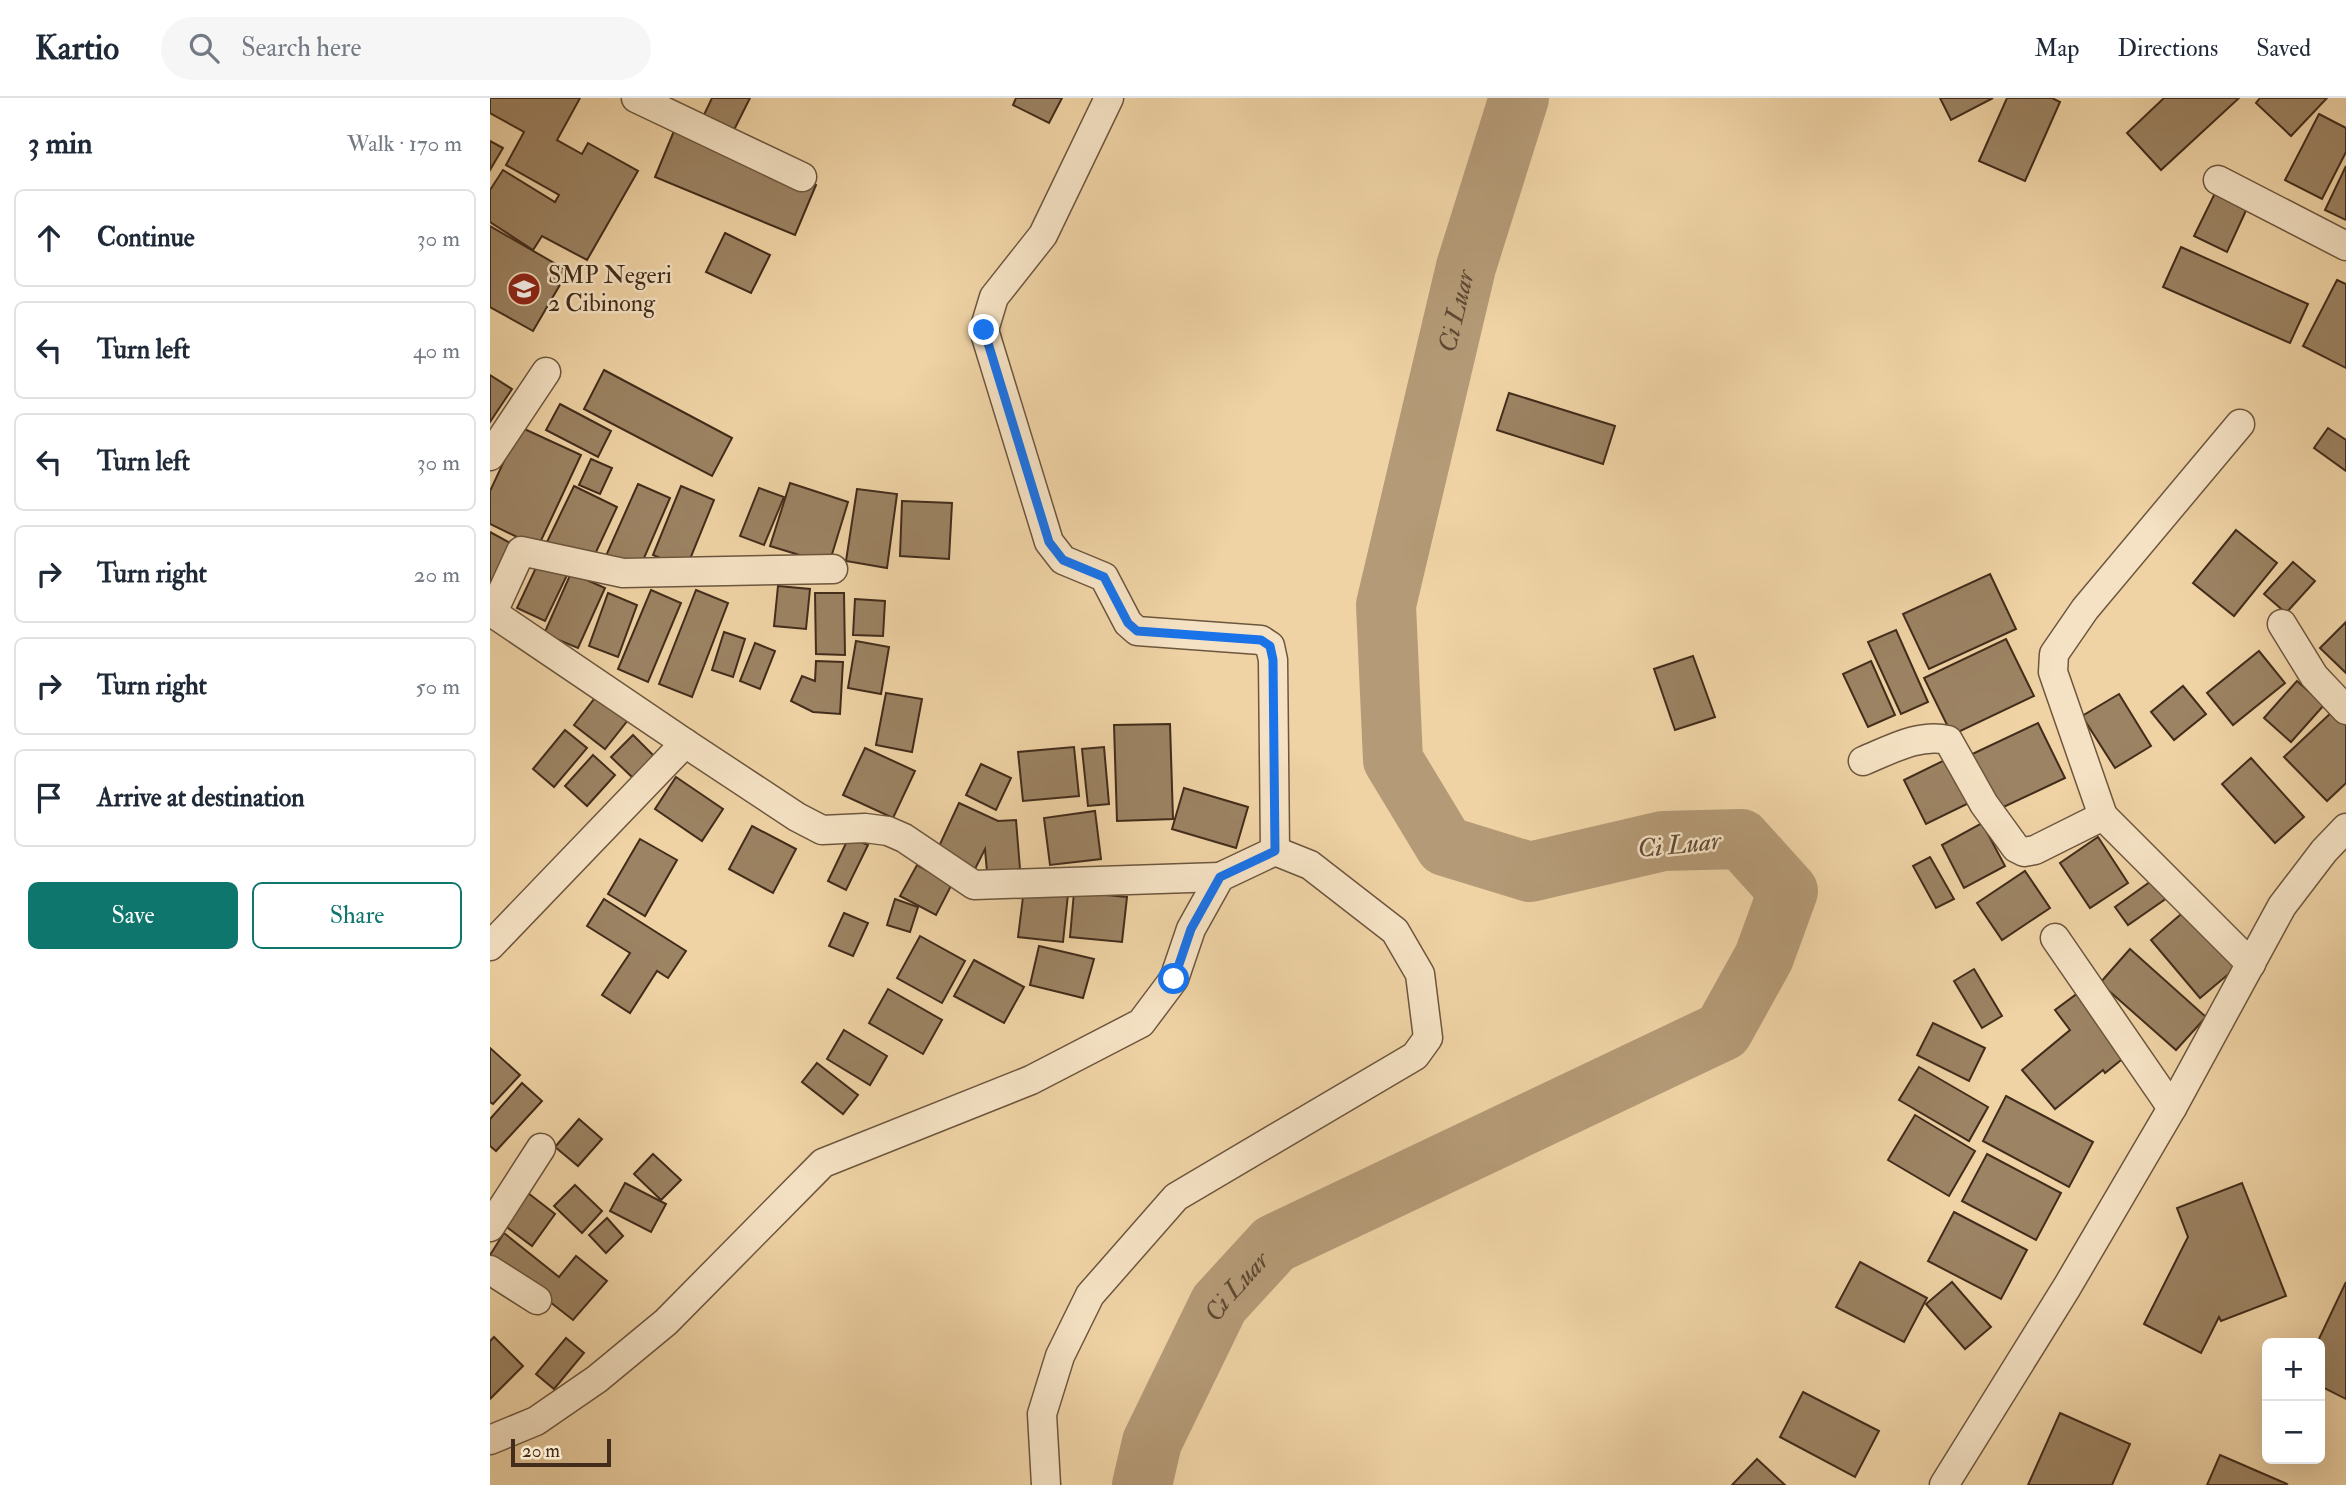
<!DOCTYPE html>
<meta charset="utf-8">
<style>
body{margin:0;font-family:"IM FELL Double Pica",serif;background:#f6f6f7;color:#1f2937}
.controls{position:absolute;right:21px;bottom:21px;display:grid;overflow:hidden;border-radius:10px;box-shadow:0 7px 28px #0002}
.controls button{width:63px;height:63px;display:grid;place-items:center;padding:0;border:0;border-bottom:2px solid #e0e1e3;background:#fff;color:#1f2937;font:35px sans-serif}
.scale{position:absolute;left:21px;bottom:18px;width:100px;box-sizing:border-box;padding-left:7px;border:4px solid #422c1b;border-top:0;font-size:19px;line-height:24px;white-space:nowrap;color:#422c1b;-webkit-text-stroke:5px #f5e2c4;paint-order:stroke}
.stop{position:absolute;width:21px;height:21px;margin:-16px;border:5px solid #1a73e8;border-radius:50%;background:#fff}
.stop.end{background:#1a73e8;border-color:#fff;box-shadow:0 2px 7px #0008}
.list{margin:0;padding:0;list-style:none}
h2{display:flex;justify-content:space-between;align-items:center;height:91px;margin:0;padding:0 28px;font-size:30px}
h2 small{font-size:23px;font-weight:400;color:#747a83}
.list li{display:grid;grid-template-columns:46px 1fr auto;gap:21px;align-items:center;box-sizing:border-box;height:98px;margin:0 14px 14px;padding:0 14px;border:2px solid #e0e1e3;border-radius:10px}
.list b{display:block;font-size:26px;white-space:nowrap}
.list em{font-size:23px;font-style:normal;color:#747a83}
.actions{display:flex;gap:14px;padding:21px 28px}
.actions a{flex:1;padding:16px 0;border:2px solid #0f766e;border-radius:10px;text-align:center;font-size:24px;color:#0f766e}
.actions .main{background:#0f766e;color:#fff}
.icon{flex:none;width:38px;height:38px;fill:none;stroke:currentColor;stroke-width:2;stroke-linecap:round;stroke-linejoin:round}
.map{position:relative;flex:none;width:1856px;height:1387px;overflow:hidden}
header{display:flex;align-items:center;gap:42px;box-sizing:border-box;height:98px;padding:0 35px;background:#fff;border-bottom:2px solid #e0e1e3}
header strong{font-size:33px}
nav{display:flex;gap:38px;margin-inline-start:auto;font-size:24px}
.search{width:490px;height:63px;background:#f6f6f7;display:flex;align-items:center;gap:18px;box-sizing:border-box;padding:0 24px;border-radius:38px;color:#747a83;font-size:26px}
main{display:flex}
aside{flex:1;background:#fff}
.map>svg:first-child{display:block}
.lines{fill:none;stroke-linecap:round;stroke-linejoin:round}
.river{stroke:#b49a76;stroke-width:60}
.building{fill:#9c8363;stroke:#422c1b;stroke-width:2}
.street-casing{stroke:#6d563e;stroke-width:31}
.street{stroke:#f5e2c4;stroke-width:28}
.route{stroke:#1a73e8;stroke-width:9}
.labels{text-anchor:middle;stroke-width:5;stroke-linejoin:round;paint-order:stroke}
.poi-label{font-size:24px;fill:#422c1b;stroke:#f5e2c4;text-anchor:start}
.water-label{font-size:26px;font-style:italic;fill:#5e4832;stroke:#f5e2c4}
</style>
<header>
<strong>Kartio</strong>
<div class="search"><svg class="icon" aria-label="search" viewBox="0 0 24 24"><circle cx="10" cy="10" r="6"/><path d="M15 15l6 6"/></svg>Search here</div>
<nav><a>Map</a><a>Directions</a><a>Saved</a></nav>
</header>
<main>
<aside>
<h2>3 min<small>Walk · 170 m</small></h2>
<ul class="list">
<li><svg class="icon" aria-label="ahead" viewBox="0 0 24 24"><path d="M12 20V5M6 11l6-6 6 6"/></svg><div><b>Continue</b></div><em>30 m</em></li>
<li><svg class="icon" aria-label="left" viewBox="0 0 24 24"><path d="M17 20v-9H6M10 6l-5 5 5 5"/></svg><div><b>Turn left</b></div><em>40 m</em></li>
<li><svg class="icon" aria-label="left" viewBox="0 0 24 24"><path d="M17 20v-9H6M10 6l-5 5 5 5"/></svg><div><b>Turn left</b></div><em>30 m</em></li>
<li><svg class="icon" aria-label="right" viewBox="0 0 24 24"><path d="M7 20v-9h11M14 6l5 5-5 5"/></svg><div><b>Turn right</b></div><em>20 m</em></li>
<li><svg class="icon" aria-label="right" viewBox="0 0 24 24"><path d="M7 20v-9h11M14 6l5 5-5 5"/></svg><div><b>Turn right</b></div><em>50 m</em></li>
<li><svg class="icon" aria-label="arrive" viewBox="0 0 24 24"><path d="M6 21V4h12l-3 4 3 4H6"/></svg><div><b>Arrive at destination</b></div></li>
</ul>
<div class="actions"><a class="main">Save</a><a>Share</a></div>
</aside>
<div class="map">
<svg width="1856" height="1387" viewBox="0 0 1856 1387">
<rect width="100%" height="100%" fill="#efd3a5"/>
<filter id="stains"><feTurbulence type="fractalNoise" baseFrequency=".00286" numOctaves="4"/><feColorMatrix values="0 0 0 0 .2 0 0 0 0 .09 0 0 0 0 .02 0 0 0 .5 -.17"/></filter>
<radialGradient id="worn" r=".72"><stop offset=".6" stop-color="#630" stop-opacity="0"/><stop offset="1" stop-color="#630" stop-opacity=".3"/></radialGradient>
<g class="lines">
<path class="river" id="s1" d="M 652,1387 L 662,1344 L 729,1206 L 784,1146 L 1233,933 L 1274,859 L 1298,793 L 1251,741 L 1173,743 L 1040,774 L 955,748 L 903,662 L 896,507 L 976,169 L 1029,0"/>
</g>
<g class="building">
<path d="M 0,0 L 90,0 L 67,42 L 92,56 L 98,45 L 148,73 L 97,162 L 52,138 L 43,152 L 0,124 L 0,92 L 13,72 L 65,104 L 69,97 L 16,67 L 34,34 L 0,15 Z"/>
<path d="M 222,0 L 260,0 L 241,38 L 211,23 Z"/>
<path d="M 526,0 L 572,0 L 559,25 L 523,7 Z"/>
<path d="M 1450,0 L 1503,0 L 1461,22 Z"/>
<path d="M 1517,0 L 1562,0 L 1570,4 L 1535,83 L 1489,63 Z"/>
<path d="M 1674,0 L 1749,0 L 1671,72 L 1637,35 Z"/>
<path d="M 1770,0 L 1837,0 L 1801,38 L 1766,5 Z"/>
<path d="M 1829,16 L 1856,30 L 1856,54 L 1832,101 L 1795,82 Z"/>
<path d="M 186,28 L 326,87 L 305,137 L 165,79 Z"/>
<path d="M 0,43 L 13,50 L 0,72 Z"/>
<path d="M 1856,68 L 1856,122 L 1835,112 Z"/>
<path d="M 1727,91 L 1759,106 L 1737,154 L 1704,138 Z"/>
<path d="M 0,128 L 78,173 L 43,233 L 0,209 Z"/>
<path d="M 235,135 L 280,157 L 261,195 L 216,174 Z"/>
<path d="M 1691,149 L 1818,206 L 1800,245 L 1673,189 Z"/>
<path d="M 1847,182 L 1856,186 L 1856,270 L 1813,248 Z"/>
<path d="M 114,272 L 242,340 L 222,378 L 94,311 Z"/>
<path d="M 0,277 L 22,291 L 0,324 Z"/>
<path d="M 1019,295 L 1125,328 L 1113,366 L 1007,332 Z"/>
<path d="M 70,306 L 121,333 L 108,359 L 56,332 Z"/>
<path d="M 30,329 L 91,357 L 48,449 L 0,426 L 0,393 Z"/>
<path d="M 1838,330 L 1856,342 L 1856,373 L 1824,350 Z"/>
<path d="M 101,361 L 122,370 L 110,396 L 89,387 Z"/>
<path d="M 300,385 L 358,404 L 339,466 L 280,448 Z"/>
<path d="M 148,386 L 180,400 L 148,474 L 115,460 Z"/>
<path d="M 84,388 L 127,409 L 100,467 L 56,446 Z"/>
<path d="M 191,388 L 224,402 L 196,471 L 163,457 Z"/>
<path d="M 269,390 L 294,399 L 274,447 L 250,438 Z"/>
<path d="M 367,391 L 407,396 L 397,470 L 356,463 Z"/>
<path d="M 412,403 L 462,405 L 459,461 L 410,458 Z"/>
<path d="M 1746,432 L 1787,465 L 1744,518 L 1703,485 Z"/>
<path d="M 0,434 L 24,447 L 0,494 Z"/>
<path d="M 51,459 L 79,473 L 55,523 L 27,510 Z"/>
<path d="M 1803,464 L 1825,483 L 1796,515 L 1774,496 Z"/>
<path d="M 81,475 L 115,490 L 88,550 L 54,536 Z"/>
<path d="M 1500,476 L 1526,531 L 1439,571 L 1413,516 Z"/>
<path d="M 288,488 L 320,491 L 316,531 L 284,528 Z"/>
<path d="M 161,492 L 191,505 L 158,584 L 128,571 Z"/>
<path d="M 206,492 L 238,505 L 202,599 L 169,586 Z"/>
<path d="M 118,495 L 147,507 L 128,559 L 99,548 Z"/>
<path d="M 325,495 L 354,495 L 355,557 L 326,556 Z"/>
<path d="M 365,501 L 395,503 L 393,538 L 363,537 Z"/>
<path d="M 1856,524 L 1856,575 L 1830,550 Z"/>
<path d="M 1406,532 L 1438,604 L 1411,616 L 1378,544 Z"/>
<path d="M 234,534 L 255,541 L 243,579 L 222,572 Z"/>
<path d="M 1516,541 L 1544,598 L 1462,637 L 1434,580 Z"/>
<path d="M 366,543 L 399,549 L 391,596 L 358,590 Z"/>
<path d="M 265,545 L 285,553 L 270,591 L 250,583 Z"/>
<path d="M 1769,553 L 1795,585 L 1743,627 L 1717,595 Z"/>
<path d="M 1203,558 L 1225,619 L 1185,632 L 1164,571 Z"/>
<path d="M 326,563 L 353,564 L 350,616 L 323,614 L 301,603 L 312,578 L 325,583 Z"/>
<path d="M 1381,563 L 1405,617 L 1378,629 L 1353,576 Z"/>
<path d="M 1807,583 L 1834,607 L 1801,644 L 1774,620 Z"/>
<path d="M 1693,588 L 1716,616 L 1684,642 L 1661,614 Z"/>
<path d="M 111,592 L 142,617 L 115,651 L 84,627 Z"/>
<path d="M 396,595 L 432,601 L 422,654 L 386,647 Z"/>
<path d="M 1629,596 L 1661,648 L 1625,670 L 1592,618 Z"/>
<path d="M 1843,613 L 1856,627 L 1856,685 L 1837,703 L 1794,659 Z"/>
<path d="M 1548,625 L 1575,680 L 1503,714 L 1476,659 Z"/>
<path d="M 680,626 L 683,721 L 627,723 L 624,627 Z"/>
<path d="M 75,632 L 97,650 L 64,689 L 43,671 Z"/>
<path d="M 143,637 L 164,658 L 143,680 L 121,659 Z"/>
<path d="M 584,649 L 589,698 L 533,703 L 528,654 Z"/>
<path d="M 614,649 L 619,706 L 598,708 L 592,651 Z"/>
<path d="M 375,650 L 425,673 L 403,720 L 353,697 Z"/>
<path d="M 103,657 L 125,677 L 97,708 L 75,688 Z"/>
<path d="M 1461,659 L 1483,703 L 1436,726 L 1414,682 Z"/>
<path d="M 1761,660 L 1814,719 L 1785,745 L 1732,686 Z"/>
<path d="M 491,666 L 521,680 L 506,712 L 476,697 Z"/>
<path d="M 186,679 L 233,711 L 212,743 L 165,711 Z"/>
<path d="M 694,690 L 758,709 L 746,750 L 682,731 Z"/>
<path d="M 469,705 L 508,723 L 526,722 L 530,771 L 497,774 L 495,751 L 483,775 L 445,757 Z"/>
<path d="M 605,713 L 611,761 L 560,767 L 554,720 Z"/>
<path d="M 1492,725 L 1515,768 L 1474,790 L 1452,747 Z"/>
<path d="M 262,728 L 306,751 L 283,795 L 239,771 Z"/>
<path d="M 359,739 L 378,747 L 356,792 L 338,783 Z"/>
<path d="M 1608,739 L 1638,785 L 1600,810 L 1570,765 Z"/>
<path d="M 150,741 L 187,762 L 155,818 L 118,796 Z"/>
<path d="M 1440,759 L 1464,801 L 1446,810 L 1423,768 Z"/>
<path d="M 427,767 L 462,786 L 446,817 L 410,798 Z"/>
<path d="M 1535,773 L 1560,810 L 1512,842 L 1487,805 Z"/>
<path d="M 1664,781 L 1677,800 L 1638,827 L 1625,809 Z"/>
<path d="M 534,791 L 578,796 L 573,844 L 528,839 Z"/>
<path d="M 584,794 L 637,799 L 632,844 L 580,839 Z"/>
<path d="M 114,801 L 196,853 L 178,880 L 167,873 L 140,915 L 112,897 L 140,855 L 97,828 Z"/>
<path d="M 405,801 L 428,809 L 420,834 L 397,827 Z"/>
<path d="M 1697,811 L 1747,869 L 1710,900 L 1661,842 Z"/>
<path d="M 354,815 L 378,825 L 363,858 L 339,848 Z"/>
<path d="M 430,838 L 475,863 L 452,905 L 407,880 Z"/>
<path d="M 549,848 L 604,861 L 593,900 L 540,887 Z"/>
<path d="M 1640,851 L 1716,919 L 1686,952 L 1610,885 Z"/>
<path d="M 484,862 L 534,889 L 514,925 L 464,898 Z"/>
<path d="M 1484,871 L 1512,918 L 1492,930 L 1464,883 Z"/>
<path d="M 398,891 L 452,922 L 433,956 L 379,925 Z"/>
<path d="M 1592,892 L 1641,954 L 1615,975 L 1613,972 L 1565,1011 L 1532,972 L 1580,932 L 1565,912 Z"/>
<path d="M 1443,925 L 1495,950 L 1479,983 L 1427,957 Z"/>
<path d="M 354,932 L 397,958 L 380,987 L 337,961 Z"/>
<path d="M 0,950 L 30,977 L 3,1006 L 0,1004 Z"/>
<path d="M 327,965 L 368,997 L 353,1016 L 312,984 Z"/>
<path d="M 1429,969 L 1498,1009 L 1479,1043 L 1409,1002 Z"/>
<path d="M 32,985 L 52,1003 L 6,1053 L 0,1048 L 0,1021 Z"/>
<path d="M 1516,998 L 1603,1044 L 1579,1089 L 1493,1043 Z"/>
<path d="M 1425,1017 L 1485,1053 L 1459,1098 L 1398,1062 Z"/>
<path d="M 89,1021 L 112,1041 L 88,1068 L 65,1049 Z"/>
<path d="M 163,1056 L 191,1082 L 171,1102 L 144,1076 Z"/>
<path d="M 1497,1056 L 1571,1095 L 1546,1142 L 1472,1103 Z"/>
<path d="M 135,1085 L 176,1106 L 161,1134 L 120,1113 Z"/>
<path d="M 1752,1085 L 1796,1198 L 1731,1223 L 1729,1219 L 1711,1255 L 1654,1226 L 1698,1139 L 1687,1110 Z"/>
<path d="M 85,1087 L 112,1113 L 92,1135 L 64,1108 Z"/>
<path d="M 38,1095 L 65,1116 L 42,1148 L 14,1127 Z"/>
<path d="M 1464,1114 L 1537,1152 L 1511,1201 L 1438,1163 Z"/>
<path d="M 117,1120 L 133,1138 L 116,1155 L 99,1137 Z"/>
<path d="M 14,1135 L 69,1179 L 86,1158 L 117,1183 L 83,1222 L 0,1157 Z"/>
<path d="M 1370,1164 L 1437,1200 L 1414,1244 L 1346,1209 Z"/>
<path d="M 1462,1184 L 1501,1229 L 1475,1251 L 1436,1206 Z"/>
<path d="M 1856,1184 L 1856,1301 L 1830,1288 L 1830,1245 L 1827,1245 Z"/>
<path d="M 4,1239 L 33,1268 L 0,1301 L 0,1243 Z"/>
<path d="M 76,1240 L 94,1255 L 64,1291 L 46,1276 Z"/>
<path d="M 1313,1294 L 1389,1333 L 1365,1379 L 1290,1339 Z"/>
<path d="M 1570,1315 L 1640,1346 L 1622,1387 L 1538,1387 Z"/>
<path d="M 1730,1357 L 1797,1386 L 1796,1387 L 1717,1387 Z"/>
<path d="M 1267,1361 L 1295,1387 L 1242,1387 Z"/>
</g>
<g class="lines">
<defs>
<g id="street">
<path d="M 146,0 L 312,79"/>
<path d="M 1728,82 L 1856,148"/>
<path d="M 0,358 L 56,274"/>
<path d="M 0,513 L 195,645 L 307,719 L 332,732 L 375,730 L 398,733 L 414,740 L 484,787 L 730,779"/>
<path d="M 3,514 L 31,453 L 133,475 L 343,471"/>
<path d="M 1792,526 L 1824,578 L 1856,612"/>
<path d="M 1373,663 C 1400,652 1429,635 1458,642 L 1494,706 L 1526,750 L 1534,754 L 1545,752 L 1613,718 L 1761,866"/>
<path d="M 1613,718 L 1563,574 L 1564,556 L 1595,511 L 1750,326"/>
<path d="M 1565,840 L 1682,1010"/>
<path d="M 0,848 L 195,645"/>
<path d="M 0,1129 L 51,1050"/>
<path d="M 0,1172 L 47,1202"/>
<path d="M 0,1342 L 46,1323 L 107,1281 L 176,1224 L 333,1065 L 541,982 L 651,925 L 684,881 L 701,831 L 730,779 L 785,753 L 783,562 L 780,548 L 771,542 L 647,533 L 638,525 L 614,479 L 573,462 L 559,444 L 494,232 L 504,199 L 553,137 L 619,0"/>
<path d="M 556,1387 L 552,1316 L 570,1258 L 600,1197 L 686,1099 L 925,958 L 938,940 L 930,876 L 905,833 L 820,767 L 785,753"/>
<path d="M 1454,1387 L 1577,1189 L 1682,1010 L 1792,808 L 1834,753 L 1856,730"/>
</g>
</defs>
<use href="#street" class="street-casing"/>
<use href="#street" class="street"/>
</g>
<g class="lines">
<path class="route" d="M 494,232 L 559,444 L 573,462 L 614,479 L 638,525 L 647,533 L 771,542 L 780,548 L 783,562 L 785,753 L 730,779 L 701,831 L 684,881"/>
</g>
<defs>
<symbol id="school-disc" viewBox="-11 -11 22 22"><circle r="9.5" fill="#8f2418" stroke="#f5e2c4"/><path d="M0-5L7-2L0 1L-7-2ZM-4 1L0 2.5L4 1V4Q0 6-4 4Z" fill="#fff"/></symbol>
</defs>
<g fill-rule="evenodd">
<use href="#school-disc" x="15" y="172" width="38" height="38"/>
</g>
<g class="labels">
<g class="poi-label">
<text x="58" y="185">SMP Negeri<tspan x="58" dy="28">2 Cibinong</tspan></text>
</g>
<g class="water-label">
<text dy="9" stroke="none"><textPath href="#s1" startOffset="1862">Ci Luar</textPath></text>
<text transform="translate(1189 746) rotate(-6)" y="9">Ci Luar</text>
<text dy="9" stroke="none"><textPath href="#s1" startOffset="222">Ci Luar</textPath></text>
</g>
</g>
<rect width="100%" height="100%" filter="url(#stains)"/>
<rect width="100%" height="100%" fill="url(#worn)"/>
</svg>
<div class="controls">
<button>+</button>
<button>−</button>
</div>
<div class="scale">20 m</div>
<div class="stop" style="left:684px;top:881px"></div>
<div class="stop end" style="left:494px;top:232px"></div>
</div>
</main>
